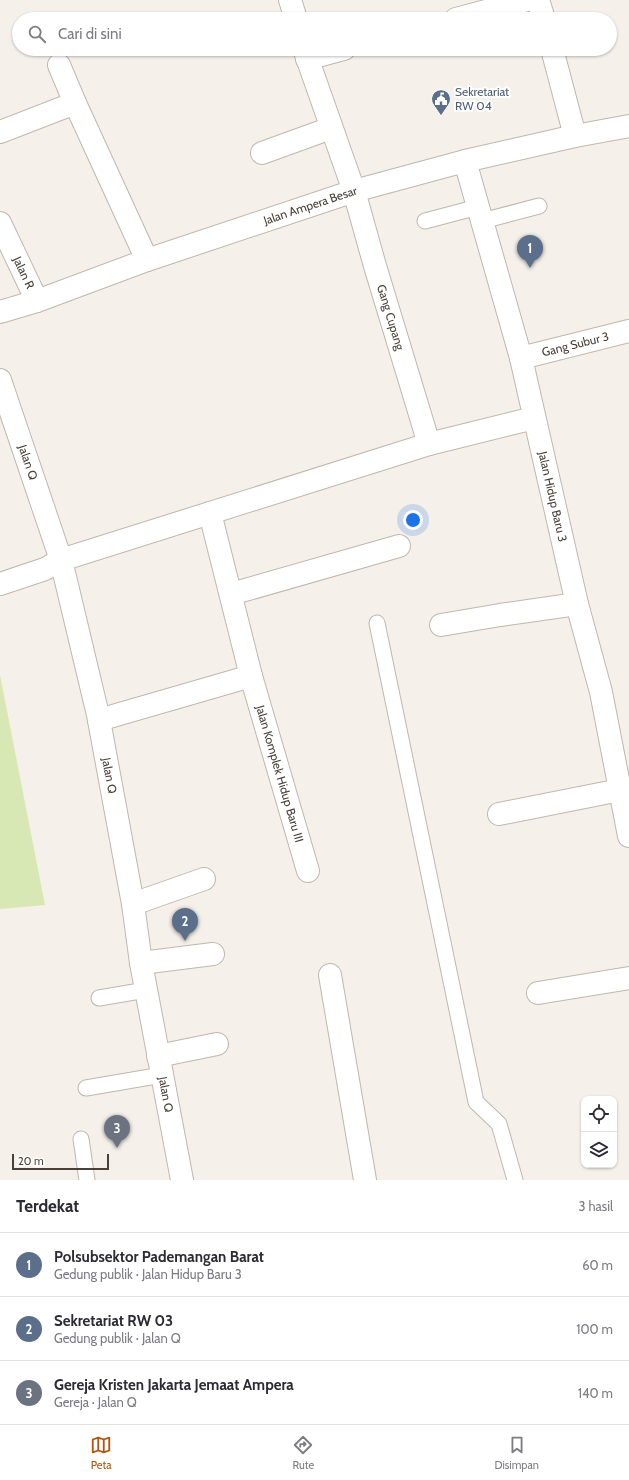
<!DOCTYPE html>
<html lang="id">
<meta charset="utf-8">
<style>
body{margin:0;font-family:Cabin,sans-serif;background:#f7f7f7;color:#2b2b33}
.controls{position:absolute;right:12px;bottom:12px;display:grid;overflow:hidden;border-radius:8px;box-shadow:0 1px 3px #0004}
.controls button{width:36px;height:36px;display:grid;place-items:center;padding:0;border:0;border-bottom:1px solid #e1e1e2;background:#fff;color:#2b2b33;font:20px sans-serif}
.scale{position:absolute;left:12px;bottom:10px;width:97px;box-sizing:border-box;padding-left:4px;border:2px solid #494038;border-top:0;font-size:11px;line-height:14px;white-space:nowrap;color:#494038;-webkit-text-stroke:3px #fff;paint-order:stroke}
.you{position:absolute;left:413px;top:520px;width:14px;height:14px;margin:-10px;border:3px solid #fff;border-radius:50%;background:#1a73e8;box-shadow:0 0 0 6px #1a73e833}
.badge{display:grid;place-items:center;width:26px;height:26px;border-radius:50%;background:#b45309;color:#fff;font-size:13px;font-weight:700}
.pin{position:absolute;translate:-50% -33px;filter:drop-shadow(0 1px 2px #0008)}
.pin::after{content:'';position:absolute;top:21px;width:14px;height:12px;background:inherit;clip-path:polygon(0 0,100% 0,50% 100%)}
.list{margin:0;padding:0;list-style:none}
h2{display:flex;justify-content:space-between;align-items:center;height:52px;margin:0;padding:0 16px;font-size:17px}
h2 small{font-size:13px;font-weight:400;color:#7c7c81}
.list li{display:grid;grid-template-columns:26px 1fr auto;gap:12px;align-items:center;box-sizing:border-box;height:64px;padding:0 16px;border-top:1px solid #e1e1e2}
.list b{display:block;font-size:15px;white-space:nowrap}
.list p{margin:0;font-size:13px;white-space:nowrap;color:#7c7c81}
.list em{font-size:13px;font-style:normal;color:#7c7c81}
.icon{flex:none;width:22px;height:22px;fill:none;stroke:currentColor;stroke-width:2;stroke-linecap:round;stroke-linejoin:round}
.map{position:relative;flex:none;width:629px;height:1180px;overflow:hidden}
.search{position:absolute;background:#fff;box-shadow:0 1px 3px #0004;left:12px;right:12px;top:12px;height:44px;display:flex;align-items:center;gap:10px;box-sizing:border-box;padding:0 14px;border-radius:22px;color:#7c7c81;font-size:15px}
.sheet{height:244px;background:#fff}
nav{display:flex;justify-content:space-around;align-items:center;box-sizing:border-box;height:56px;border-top:1px solid #e1e1e2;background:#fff;font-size:11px;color:#7c7c81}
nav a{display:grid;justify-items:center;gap:2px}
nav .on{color:#b45309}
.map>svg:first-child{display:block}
.green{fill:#d8e8b4}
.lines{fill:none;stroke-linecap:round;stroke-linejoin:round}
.service-casing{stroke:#c0b7ad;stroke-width:17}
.minor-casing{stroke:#c0b7ad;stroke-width:24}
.tertiary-casing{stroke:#c0b7ad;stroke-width:24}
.service{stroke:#fff;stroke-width:15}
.minor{stroke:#fff;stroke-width:22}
.tertiary{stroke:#fff;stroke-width:22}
.labels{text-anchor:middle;stroke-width:4;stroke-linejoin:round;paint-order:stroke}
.service-label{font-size:12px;fill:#4e5e75;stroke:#fff;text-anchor:start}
.street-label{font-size:12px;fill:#494038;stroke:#fff}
</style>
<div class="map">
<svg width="629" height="1180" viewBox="0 0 629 1180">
<rect width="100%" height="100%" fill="#f5f0ea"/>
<path class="green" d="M 0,675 L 45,905 L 0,909 Z"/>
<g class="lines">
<defs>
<g id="service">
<path d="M 425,221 L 478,207"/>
<path d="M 482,221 L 539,206"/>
<path d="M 377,623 L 476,1102 L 499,1124 L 515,1180"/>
<path d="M 99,998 L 146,990"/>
<path d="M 86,1088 L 162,1075"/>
<path d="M 81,1139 L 87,1180"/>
</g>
<g id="minor">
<path d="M 290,0 L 296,19"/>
<path d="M 538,0 L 544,19"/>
<path d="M 456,19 L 527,0"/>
<path id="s1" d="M 304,49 L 354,191 L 375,266 L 429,444"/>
<path d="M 552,49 L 575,136"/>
<path d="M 307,59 L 344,49"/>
<path d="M 75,103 L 147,260"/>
<path d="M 0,132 L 75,103 L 59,65"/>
<path d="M 262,153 L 331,128"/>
<path id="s2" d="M 465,161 L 521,358 L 577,604 L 601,692 L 629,836"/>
<path id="s3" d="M 0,223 L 37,301"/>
<path id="s4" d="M 521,358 L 629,331"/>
<path id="s5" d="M 0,380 L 61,560 L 98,715 L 133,904 L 141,963 L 182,1180"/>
<path id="s6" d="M 210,513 L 251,676 L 308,871"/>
<path d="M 0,584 L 45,569 L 61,560 L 429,444 L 534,418"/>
<path d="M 231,594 L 399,546"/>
<path d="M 441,625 L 500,615 L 577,604"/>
<path d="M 99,720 L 251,676"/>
<path d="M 499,814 L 620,790"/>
<path d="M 133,904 L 204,879"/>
<path d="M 141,963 L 213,954"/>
<path d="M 330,975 L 365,1180"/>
<path d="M 538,993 L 629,978"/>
<path d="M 158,1056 L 217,1044"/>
</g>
<g id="tertiary">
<path id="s7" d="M 0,312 L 37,301 L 147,260 L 354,191 L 465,161 L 575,136 L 629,126"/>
</g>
</defs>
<use href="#service" class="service-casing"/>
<use href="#minor" class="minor-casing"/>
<use href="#tertiary" class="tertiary-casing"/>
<use href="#service" class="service"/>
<use href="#minor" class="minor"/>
<use href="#tertiary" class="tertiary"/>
</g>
<defs>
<symbol id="civic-pin" viewBox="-11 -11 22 30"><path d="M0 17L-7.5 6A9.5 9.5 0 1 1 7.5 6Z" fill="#5c6f8a" stroke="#fff"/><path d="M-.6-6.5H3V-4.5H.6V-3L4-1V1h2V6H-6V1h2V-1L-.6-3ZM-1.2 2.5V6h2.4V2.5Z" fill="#fff"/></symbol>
</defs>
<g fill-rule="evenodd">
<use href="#civic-pin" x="430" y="88" width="22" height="30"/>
</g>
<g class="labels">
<g class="service-label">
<text x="455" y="96">Sekretariat<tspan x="455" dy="14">RW 04</tspan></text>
</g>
<g class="street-label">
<text dy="4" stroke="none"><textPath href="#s7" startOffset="328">Jalan Ampera Besar</textPath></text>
<text dy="4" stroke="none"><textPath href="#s3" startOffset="55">Jalan R</textPath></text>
<text dy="4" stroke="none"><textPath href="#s1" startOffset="282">Gang Cupang</textPath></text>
<text dy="4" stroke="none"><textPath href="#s4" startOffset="56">Gang Subur 3</textPath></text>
<text dy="4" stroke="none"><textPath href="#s5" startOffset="87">Jalan Q</textPath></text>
<text dy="4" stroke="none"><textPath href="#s2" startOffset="347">Jalan Hidup Baru 3</textPath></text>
<text dy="4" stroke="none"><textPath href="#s6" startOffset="270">Jalan Komplek Hidup Baru III</textPath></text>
<text dy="4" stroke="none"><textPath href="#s5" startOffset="411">Jalan Q</textPath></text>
<text dy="4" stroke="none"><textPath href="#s5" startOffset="735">Jalan Q</textPath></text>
</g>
</g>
</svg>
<div class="controls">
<button><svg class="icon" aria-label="locate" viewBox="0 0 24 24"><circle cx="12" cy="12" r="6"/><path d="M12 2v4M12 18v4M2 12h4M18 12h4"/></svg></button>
<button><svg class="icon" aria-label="layers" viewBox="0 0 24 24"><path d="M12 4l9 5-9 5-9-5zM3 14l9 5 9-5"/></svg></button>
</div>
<div class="scale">20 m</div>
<div class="you"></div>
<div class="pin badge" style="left:530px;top:268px;background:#5c6f8a">1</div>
<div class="pin badge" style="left:185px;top:941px;background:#5c6f8a">2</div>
<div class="pin badge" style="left:117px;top:1148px;background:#6b7280">3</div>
<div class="search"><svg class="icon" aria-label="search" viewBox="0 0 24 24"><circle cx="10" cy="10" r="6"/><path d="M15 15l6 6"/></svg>Cari di sini</div>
</div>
<section class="sheet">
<h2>Terdekat<small>3 hasil</small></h2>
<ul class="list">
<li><span class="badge" style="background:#5c6f8a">1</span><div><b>Polsubsektor Pademangan Barat</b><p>Gedung publik · Jalan Hidup Baru 3</p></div><em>60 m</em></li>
<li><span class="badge" style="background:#5c6f8a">2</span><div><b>Sekretariat RW 03</b><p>Gedung publik · Jalan Q</p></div><em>100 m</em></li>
<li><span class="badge" style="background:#6b7280">3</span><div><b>Gereja Kristen Jakarta Jemaat Ampera</b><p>Gereja · Jalan Q</p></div><em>140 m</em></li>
</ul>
</section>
<nav>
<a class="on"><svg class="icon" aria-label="map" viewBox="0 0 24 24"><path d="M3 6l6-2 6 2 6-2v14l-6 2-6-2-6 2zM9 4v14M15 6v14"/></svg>Peta</a>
<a><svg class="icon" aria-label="directions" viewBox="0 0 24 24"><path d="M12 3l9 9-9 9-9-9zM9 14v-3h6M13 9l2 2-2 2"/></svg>Rute</a>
<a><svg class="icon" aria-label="saved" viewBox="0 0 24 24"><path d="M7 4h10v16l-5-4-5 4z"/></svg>Disimpan</a>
</nav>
